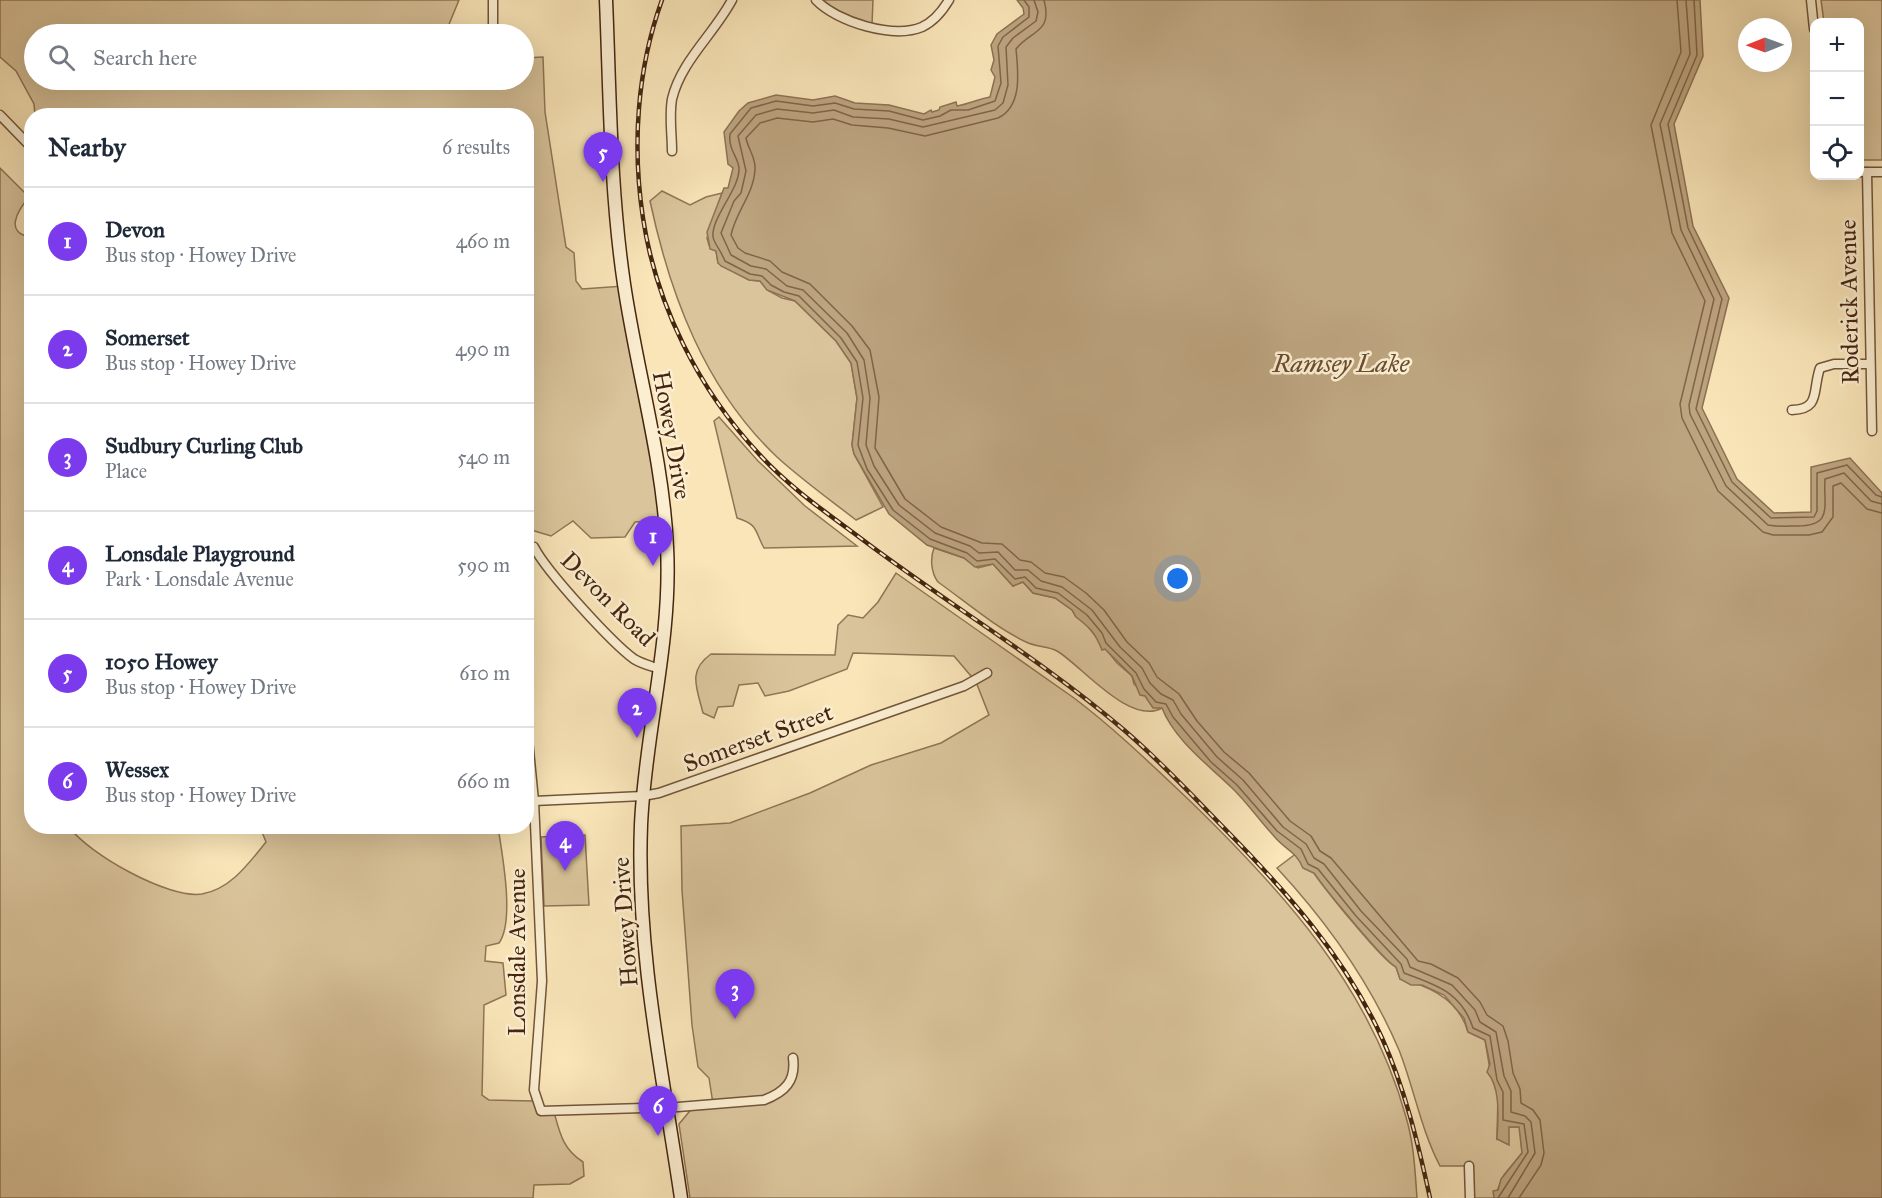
<!DOCTYPE html>
<meta charset="utf-8">
<style>
body{margin:0;font-family:"IM FELL Great Primer",serif;background:#f6f6f7;color:#1f2937}
.controls{position:absolute;right:18px;top:18px;display:grid;overflow:hidden;border-radius:12px;box-shadow:0 6px 24px #0002}
.controls button{width:54px;height:54px;display:grid;place-items:center;padding:0;border:0;border-bottom:2px solid #e0e1e3;background:#fff;color:#1f2937;font:30px sans-serif}
.compass{position:absolute;left:1738px;top:18px;width:54px;height:54px;border-radius:50%;background:#fff;box-shadow:0 6px 24px #0002;rotate:269deg}
.you{position:absolute;left:1178px;top:579px;width:21px;height:21px;margin:-15px;border:4px solid #fff;border-radius:50%;background:#1a73e8;box-shadow:0 0 0 9px #1a73e833}
.badge{display:grid;place-items:center;width:39px;height:39px;border-radius:50%;background:#7c3aed;color:#fff;font-size:20px;font-weight:700}
.pin{position:absolute;translate:-50% -50px;filter:drop-shadow(0 2px 3px #0008)}
.pin::after{content:'';position:absolute;top:32px;width:21px;height:18px;background:inherit;clip-path:polygon(0 0,100% 0,50% 100%)}
.list{margin:0;padding:0;list-style:none}
h2{display:flex;justify-content:space-between;align-items:center;height:78px;margin:0;padding:0 24px;font-size:26px}
h2 small{font-size:20px;font-weight:400;color:#747a83}
.list li{display:grid;grid-template-columns:39px 1fr auto;gap:18px;align-items:center;box-sizing:border-box;height:108px;padding:0 24px;border-top:2px solid #e0e1e3}
.list b{display:block;font-size:22px;white-space:nowrap}
.list p{margin:0;font-size:20px;white-space:nowrap;color:#747a83}
.list em{font-size:20px;font-style:normal;color:#747a83}
.icon{flex:none;width:33px;height:33px;fill:none;stroke:currentColor;stroke-width:2;stroke-linecap:round;stroke-linejoin:round}
.map{position:relative;flex:none;width:1882px;height:1198px;overflow:hidden}
.search{position:absolute;background:#fff;box-shadow:0 6px 24px #0002;left:24px;top:24px;width:510px;height:66px;display:flex;align-items:center;gap:15px;box-sizing:border-box;padding:0 21px;border-radius:33px;color:#747a83;font-size:22px}
.panel{position:absolute;background:#fff;box-shadow:0 6px 24px #0002;left:24px;top:108px;width:510px;height:726px;border-radius:24px}
.map>svg:first-child{display:block}
.green{fill:#dac49b;stroke:#907456;stroke-width:1.5}
.water{fill:#bca47f;stroke:#8c7153;stroke-width:1.5}
.lines{fill:none;stroke-linecap:round;stroke-linejoin:round}
.shore{stroke:#806448;stroke-width:1.5}
.minor-casing{stroke:#72553a;stroke-width:11}
.secondary-casing{stroke:#452510;stroke-width:15}
.minor{stroke:#fbeed1;stroke-width:8}
.secondary{stroke:#fbeed1;stroke-width:12}
.rail-casing{stroke:#452510;stroke-width:4.5}
.rail{stroke:#fbeed1;stroke-width:2;stroke-dasharray:7;stroke-linecap:butt}
.labels{text-anchor:middle;stroke-width:5;stroke-linejoin:round;paint-order:stroke}
.street-label{font-size:24px;fill:#452510;stroke:#fbeed1}
.water-label{font-size:26px;font-style:italic;fill:#694b31;stroke:#fbeed1}
</style>
<div class="map">
<svg width="1882" height="1198" viewBox="0 0 1882 1198">
<rect width="100%" height="100%" fill="#f9e5b8"/>
<filter id="stains"><feTurbulence type="fractalNoise" baseFrequency=".00333" numOctaves="4"/><feColorMatrix values="0 0 0 0 .2 0 0 0 0 .09 0 0 0 0 .02 0 0 0 .5 -.17"/></filter>
<radialGradient id="worn" r=".72"><stop offset=".6" stop-color="#630" stop-opacity="0"/><stop offset="1" stop-color="#630" stop-opacity=".3"/></radialGradient>
<g class="green">
<path d="M 0,0 L 459,0 L 445,34 L 34,34 L 34,80 L 438,80 L 440,88 L 485,86 L 486,80 L 524,80 L 524,58 L 543,57 L 545,112 L 566,247 L 574,253 L 576,281 L 582,289 L 624,286 L 665,520 L 635,522 L 625,537 L 591,538 L 573,521 L 551,536 L 531,530 L 527,536 L 526,116 L 35,115 L 34,104 L 16,71 L 0,57 Z"/>
<path d="M 822,0 L 873,0 L 872,25 L 850,21 Z"/>
<path d="M 1821,0 L 1882,0 L 1882,160 L 1860,160 L 1860,22 L 1824,22 Z"/>
<path d="M 0,168 L 29,197 C 18,210 3,234 32,237 L 32,826 L 69,827 C 89,854 168,899 202,894 C 231,889 249,863 266,842 L 260,827 L 498,827 C 502,853 515,921 499,943 L 486,946 L 485,961 L 503,963 L 506,995 L 484,1005 L 482,1095 L 489,1100 L 535,1101 L 541,1112 L 554,1112 C 560,1134 563,1149 583,1162 L 584,1176 L 570,1184 L 534,1185 L 533,1198 L 0,1198 Z"/>
<path d="M 662,191 L 690,205 L 706,197 L 722,193 L 707,238 L 709,245 L 716,251 L 718,263 L 749,280 L 760,281 L 767,290 L 782,298 L 795,301 L 836,341 L 851,363 L 857,398 L 852,445 L 854,454 L 883,507 L 856,520 C 829,499 801,479 777,457 C 705,389 670,295 650,201 Z"/>
<path d="M 719,417 L 758,461 L 805,506 L 857,546 L 764,548 C 754,530 759,525 737,518 L 714,421 Z"/>
<path d="M 934,548 L 964,558 L 978,568 L 993,564 L 1013,586 L 1023,582 L 1033,593 L 1055,598 L 1072,610 L 1076,617 L 1082,619 L 1117,663 L 1132,676 L 1134,684 L 1162,708 C 1130,726 1082,666 1057,651 C 1048,646 1036,647 1026,642 C 995,627 966,602 938,582 C 931,573 930,558 934,548 Z"/>
<path d="M 896,573 C 955,615 1015,656 1074,698 C 1115,729 1152,765 1189,800 C 1284,892 1370,987 1406,1117 C 1414,1144 1415,1171 1417,1198 L 690,1198 L 679,1124 L 694,1106 L 713,1104 L 709,1078 L 698,1067 L 692,1025 L 682,890 L 681,826 L 730,823 L 810,793 L 871,765 L 941,743 L 989,715 L 976,682 L 954,656 L 853,653 L 847,669 L 789,691 L 765,696 L 758,683 L 739,685 L 733,706 L 718,707 L 714,718 L 703,713 C 697,688 687,671 711,654 L 835,655 L 838,625 L 848,615 L 863,618 L 878,602 Z"/>
<path d="M 585,835 L 589,905 L 544,906 L 541,837 Z"/>
<path d="M 1297,853 L 1303,868 L 1314,873 C 1325,889 1383,962 1396,967 L 1400,979 C 1431,986 1459,1000 1468,1032 L 1485,1040 L 1491,1076 L 1498,1093 L 1497,1139 L 1509,1127 L 1520,1127 L 1522,1153 L 1504,1175 L 1494,1198 L 1469,1198 L 1468,1166 L 1440,1166 C 1421,1130 1414,1088 1399,1050 C 1370,982 1327,922 1277,868 Z"/>
</g>
<path class="water" d="M 1017,0 L 1700,0 L 1703,56 L 1674,124 L 1693,226 L 1729,298 L 1702,408 L 1737,479 L 1774,513 L 1811,512 L 1811,467 L 1850,458 L 1882,493 L 1882,1198 L 1494,1198 L 1493,1191 L 1498,1190 L 1501,1179 L 1522,1153 L 1519,1127 L 1509,1127 L 1509,1145 L 1497,1139 C 1498,1117 1501,1088 1487,1072 L 1490,1064 L 1485,1040 L 1468,1032 L 1464,1018 L 1444,995 L 1422,985 L 1411,985 L 1400,979 L 1396,967 C 1385,962 1324,888 1314,873 L 1303,868 C 1295,850 1285,850 1273,835 C 1259,820 1246,801 1231,787 C 1207,764 1174,739 1162,708 L 1153,708 L 1145,696 L 1140,695 L 1132,676 L 1105,649 L 1102,650 C 1095,632 1089,627 1076,617 L 1072,610 L 1055,598 L 1033,593 L 1023,582 L 1013,586 L 993,564 L 975,567 L 964,558 L 927,545 L 889,514 L 854,454 L 852,445 L 857,398 L 851,363 L 836,341 L 795,301 L 767,290 L 760,281 L 749,280 L 721,266 L 718,263 L 716,251 L 710,249 L 707,232 L 724,188 L 728,188 L 733,168 L 728,164 L 724,132 L 739,111 L 748,103 L 776,95 L 813,100 L 835,96 L 855,103 L 889,105 L 924,114 L 931,110 L 932,112 L 939,110 L 940,107 L 956,102 L 957,106 C 969,104 978,99 990,97 L 995,77 L 991,70 L 994,60 L 991,45 L 997,34 L 1024,14 L 1023,8 Z"/>
<g class="lines">
<g class="shore">
<path d="M 1024,0 L 1029,7 L 1029,17 L 1003,37 L 998,46 L 1001,83 L 995,101 L 968,110 L 951,110 L 940,116 L 923,120 L 889,111 L 854,109 L 835,103 L 813,106 L 776,101 L 751,108 L 730,134 C 728,150 738,156 739,168 C 740,189 711,217 713,237 C 714,243 722,253 725,261 L 750,274 L 762,276 L 771,285 L 784,292 L 799,296 L 841,338 L 857,362 L 863,398 L 858,445 L 867,469 L 893,510 L 930,539 L 967,553 L 977,561 L 995,559 L 1015,579 L 1025,577 L 1036,588 L 1058,593 L 1087,615 L 1102,633 L 1106,643 L 1136,673 L 1144,689 L 1156,702 L 1166,704 L 1173,717 L 1211,762 L 1237,785 L 1277,831 L 1301,849 L 1308,864 L 1318,869 L 1356,916 L 1401,964 L 1404,973 C 1435,985 1461,991 1473,1028 L 1490,1036 L 1497,1080 L 1503,1092 L 1503,1120 L 1524,1124 L 1528,1152 L 1498,1198"/>
<path d="M 1034,0 L 1038,12 L 1036,21 L 1013,38 L 1006,47 L 1008,85 L 1003,103 L 995,110 L 923,127 L 889,119 L 853,117 L 834,110 L 813,113 L 777,109 L 756,115 L 738,136 L 746,171 L 741,193 L 734,201 L 721,233 L 731,255 L 751,266 L 766,269 L 787,286 L 803,290 L 847,333 L 864,360 L 870,398 L 866,445 L 874,466 L 899,505 L 935,533 L 970,546 L 979,553 L 998,552 L 1015,570 L 1028,570 L 1041,581 L 1062,587 L 1092,610 L 1120,647 L 1142,668 L 1150,683 L 1161,694 L 1173,700 L 1181,714 L 1217,757 L 1243,780 L 1283,827 L 1306,844 L 1314,858 L 1324,864 L 1361,911 L 1407,959 L 1410,967 L 1452,985 L 1475,1010 L 1480,1022 L 1496,1032 L 1504,1076 L 1511,1091 L 1511,1112 L 1525,1116 L 1531,1122 L 1535,1153 L 1508,1198"/>
<path d="M 1044,0 C 1053,33 1031,30 1016,49 C 1018,71 1023,106 998,118 L 925,136 L 888,128 L 852,125 L 833,119 L 813,122 L 777,118 L 760,123 L 746,138 C 748,149 756,158 755,169 C 754,194 736,211 731,235 L 738,248 L 745,253 L 770,261 L 782,272 L 810,284 L 852,326 L 870,350 L 879,397 L 875,448 L 905,499 L 941,527 L 982,543 L 1002,544 L 1020,560 L 1031,562 L 1045,573 L 1064,577 L 1086,593 L 1104,610 L 1127,642 L 1149,663 L 1157,677 L 1179,694 L 1197,721 L 1224,752 L 1249,773 L 1290,821 L 1311,836 L 1320,851 L 1331,858 L 1418,961 L 1431,964 L 1458,978 L 1480,1002 L 1487,1015 L 1503,1026 L 1508,1041 L 1513,1073 L 1520,1089 L 1521,1103 L 1533,1110 L 1540,1120 L 1544,1153 L 1541,1165 L 1519,1198"/>
<path d="M 1677,0 L 1681,52 L 1651,125 L 1672,233 L 1705,301 L 1680,404 L 1682,418 L 1718,491 L 1763,532 L 1773,535 L 1809,535 L 1822,532 L 1833,517 L 1833,486 L 1841,483 L 1867,509 L 1882,513"/>
<path d="M 1686,0 L 1690,54 L 1660,124 L 1681,230 L 1714,299 L 1689,405 L 1690,414 L 1726,486 L 1768,525 C 1778,527 1788,526 1797,526 C 1834,526 1823,506 1825,479 L 1844,473 L 1871,501 L 1882,504"/>
<path d="M 1694,0 L 1697,55 L 1668,124 L 1688,228 L 1722,299 L 1696,409 L 1732,482 L 1771,518 L 1814,517 L 1817,511 L 1817,473 L 1847,465 L 1876,495 L 1882,497"/>
</g>
<defs>
<g id="minor">
<path d="M 493,0 L 493,34"/>
<path d="M 816,0 C 837,22 893,39 922,27 C 933,22 943,10 949,0"/>
<path d="M 1811,0 L 1814,29"/>
<path d="M 0,115 L 32,148"/>
<path d="M 672,151 C 672,134 669,116 672,99 C 681,61 714,34 732,0"/>
<path d="M 1860,172 L 1882,172"/>
<path d="M 1867,172 L 1872,431"/>
<path d="M 1792,410 C 1821,409 1812,391 1820,368 L 1834,364 L 1869,364"/>
<path d="M 534,547 C 546,571 612,643 634,659 C 642,664 651,666 660,669"/>
<path d="M 526,719 L 534,801 L 542,981 L 534,1090 L 541,1111 L 678,1107 L 764,1100 C 785,1092 796,1081 793,1058"/>
<path d="M 534,801 L 643,796 L 659,793 L 964,686 L 987,673"/>
<path d="M 1469,1166 L 1470,1198"/>
</g>
<path id="secondary" d="M 606,0 C 610,95 610,189 624,284 C 637,372 663,459 667,547 C 672,641 645,732 641,825 C 636,950 663,1075 681,1198"/>
</defs>
<use href="#minor" class="minor-casing"/>
<use href="#secondary" class="secondary-casing"/>
<use href="#minor" class="minor"/>
<use href="#secondary" class="secondary"/>
<defs>
<path id="rail" d="M 662,0 C 637,69 632,146 643,218 C 656,305 699,390 759,454 C 788,486 824,511 859,537 C 946,603 1041,659 1124,730 C 1159,760 1190,793 1222,826 C 1285,890 1344,955 1382,1038 C 1405,1089 1418,1143 1430,1198"/>
</defs>
<use href="#rail" class="rail-casing"/>
<use href="#rail" class="rail"/>
</g>
<g class="labels">
<g class="street-label">
<text transform="translate(1849 302) rotate(-91)" y="8">Roderick Avenue</text>
<text transform="translate(672 435) rotate(80)" y="8">Howey Drive</text>
<text transform="translate(608 599) rotate(45)" y="8">Devon Road</text>
<text transform="translate(758 738) rotate(-20)" y="8">Somerset Street</text>
<text transform="translate(625 922) rotate(-94)" y="8">Howey Drive</text>
<text transform="translate(517 952) rotate(-90)" y="8">Lonsdale Avenue</text>
</g>
<g class="water-label">
<text x="1341" y="372">Ramsey Lake</text>
</g>
</g>
<rect width="100%" height="100%" filter="url(#stains)"/>
<rect width="100%" height="100%" fill="url(#worn)"/>
</svg>
<div class="controls">
<button>+</button>
<button>−</button>
<button><svg class="icon" aria-label="locate" viewBox="0 0 24 24"><circle cx="12" cy="12" r="6"/><path d="M12 2v4M12 18v4M2 12h4M18 12h4"/></svg></button>
</div>
<svg class="compass" viewBox="-18 -18 36 36"><path d="M0-13l5 13h-10z" fill="#e53935"/><path d="M0 13l5-13h-10z" fill="#747a83"/></svg>
<div class="you"></div>
<div class="pin badge" style="left:653px;top:566px">1</div>
<div class="pin badge" style="left:637px;top:738px">2</div>
<div class="pin badge" style="left:735px;top:1019px">3</div>
<div class="pin badge" style="left:565px;top:871px">4</div>
<div class="pin badge" style="left:603px;top:182px">5</div>
<div class="pin badge" style="left:658px;top:1136px">6</div>
<div class="search"><svg class="icon" aria-label="search" viewBox="0 0 24 24"><circle cx="10" cy="10" r="6"/><path d="M15 15l6 6"/></svg>Search here</div>
<section class="panel">
<h2>Nearby<small>6 results</small></h2>
<ul class="list">
<li><span class="badge">1</span><div><b>Devon</b><p>Bus stop · Howey Drive</p></div><em>460 m</em></li>
<li><span class="badge">2</span><div><b>Somerset</b><p>Bus stop · Howey Drive</p></div><em>490 m</em></li>
<li><span class="badge">3</span><div><b>Sudbury Curling Club</b><p>Place</p></div><em>540 m</em></li>
<li><span class="badge">4</span><div><b>Lonsdale Playground</b><p>Park · Lonsdale Avenue</p></div><em>590 m</em></li>
<li><span class="badge">5</span><div><b>1050 Howey</b><p>Bus stop · Howey Drive</p></div><em>610 m</em></li>
<li><span class="badge">6</span><div><b>Wessex</b><p>Bus stop · Howey Drive</p></div><em>660 m</em></li>
</ul>
</section>
</div>
